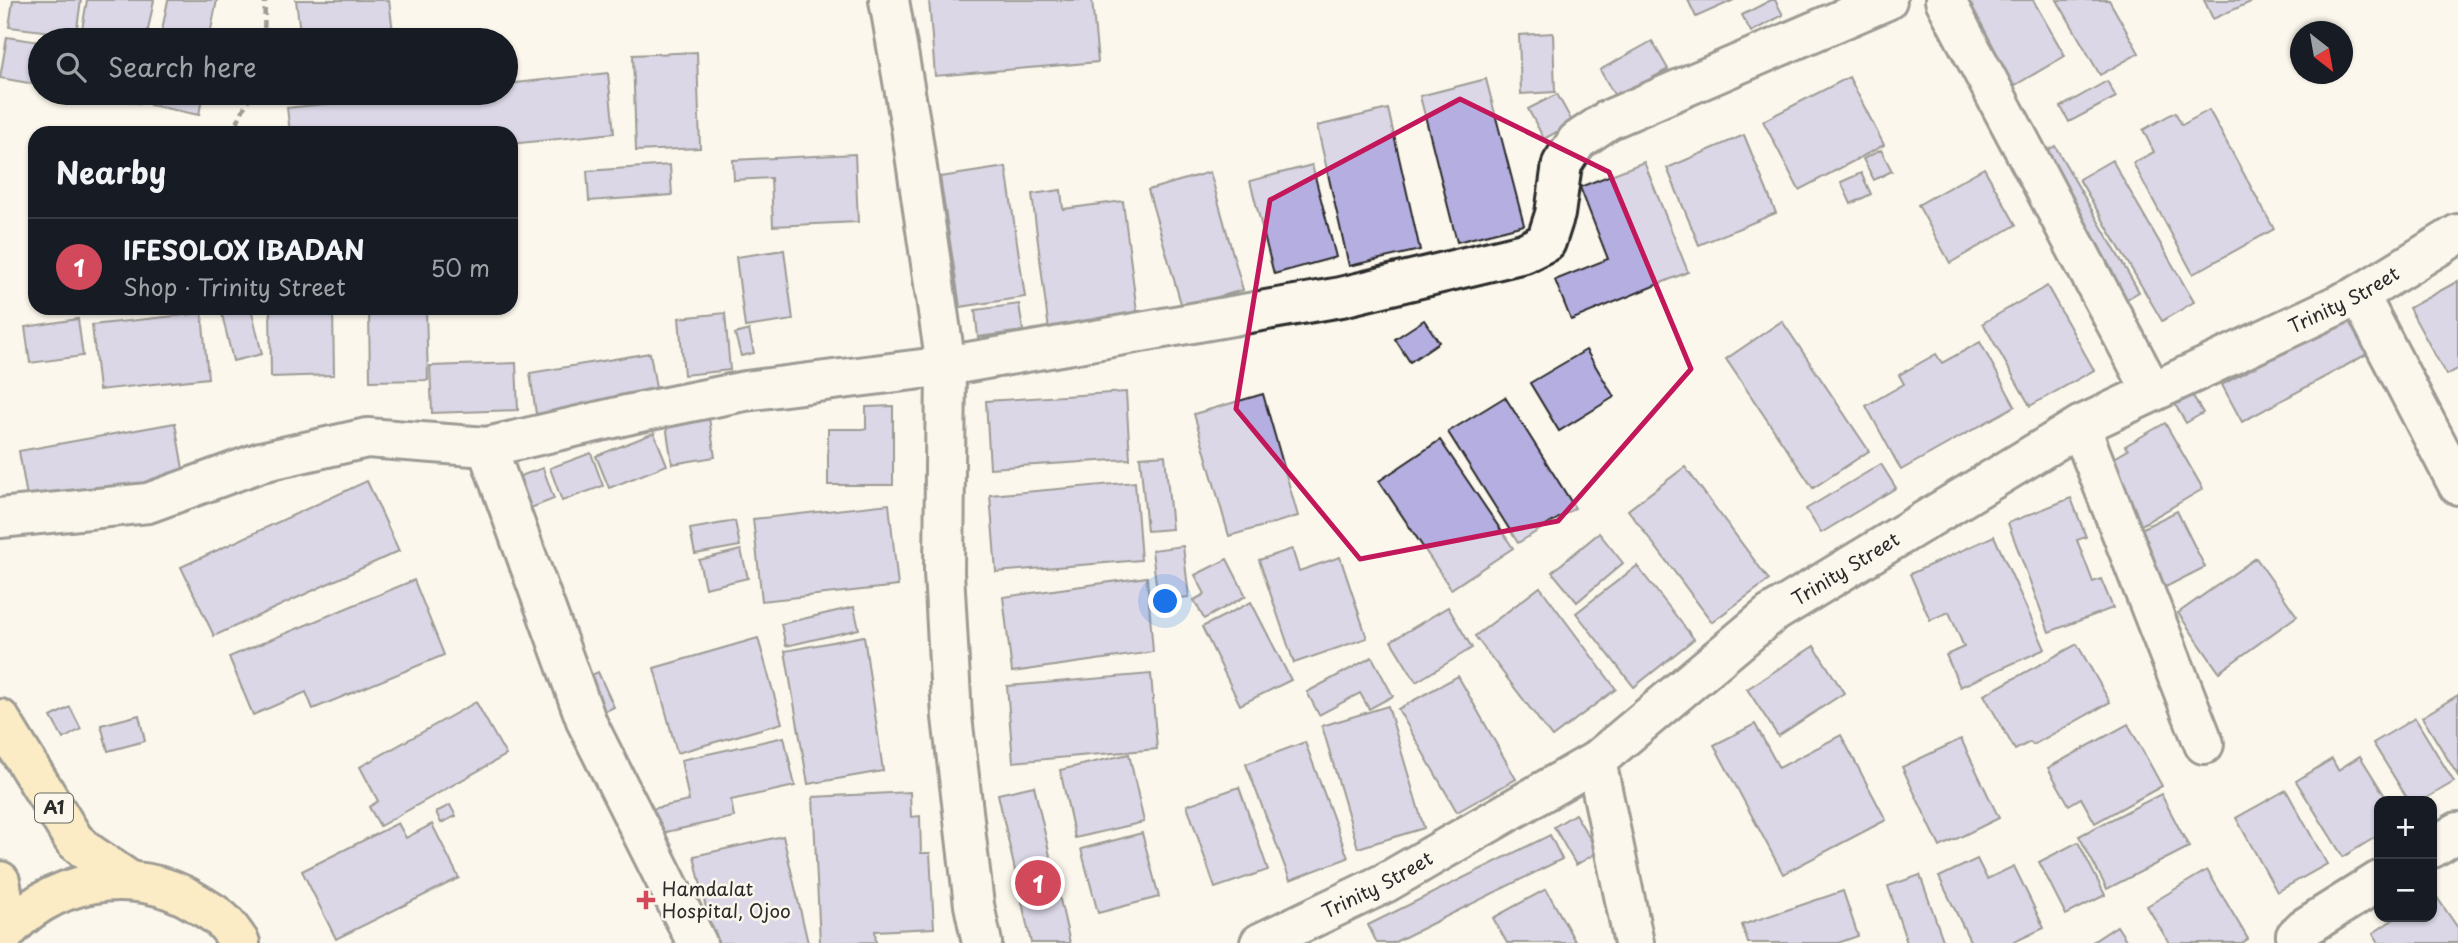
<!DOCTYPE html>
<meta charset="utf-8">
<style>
body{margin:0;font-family:"Playpen Sans",sans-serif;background:#20242c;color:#f1f3f6}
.controls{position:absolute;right:21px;bottom:21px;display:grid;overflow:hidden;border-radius:14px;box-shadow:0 2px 5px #0004}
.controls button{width:63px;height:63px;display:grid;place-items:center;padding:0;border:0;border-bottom:2px solid #363941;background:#171b24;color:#f1f3f6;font:35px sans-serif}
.compass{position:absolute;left:2290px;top:21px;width:63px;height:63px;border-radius:50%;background:#171b24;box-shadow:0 2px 5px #0004;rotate:149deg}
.you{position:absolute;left:1166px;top:602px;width:24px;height:24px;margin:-18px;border:5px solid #fff;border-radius:50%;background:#1a73e8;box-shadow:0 0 0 10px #1a73e833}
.badge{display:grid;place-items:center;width:46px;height:46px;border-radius:50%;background:#d1495b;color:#fff;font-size:23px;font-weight:700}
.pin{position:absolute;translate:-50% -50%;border:4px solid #fff;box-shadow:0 2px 7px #0006}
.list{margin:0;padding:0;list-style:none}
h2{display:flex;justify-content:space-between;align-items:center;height:91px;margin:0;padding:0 28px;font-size:30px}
h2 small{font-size:23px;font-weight:400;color:#9ea1a6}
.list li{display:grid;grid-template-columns:46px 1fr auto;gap:21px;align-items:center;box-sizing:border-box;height:98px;padding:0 28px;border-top:2px solid #363941}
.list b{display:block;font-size:26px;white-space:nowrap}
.list p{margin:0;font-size:23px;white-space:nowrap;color:#9ea1a6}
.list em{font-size:23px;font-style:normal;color:#9ea1a6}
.icon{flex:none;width:38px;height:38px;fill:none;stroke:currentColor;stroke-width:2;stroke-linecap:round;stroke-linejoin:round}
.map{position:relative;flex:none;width:2458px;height:943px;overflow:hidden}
.search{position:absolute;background:#171b24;box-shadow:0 2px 5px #0004;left:28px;top:28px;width:490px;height:77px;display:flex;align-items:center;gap:18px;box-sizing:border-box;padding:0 24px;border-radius:38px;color:#9ea1a6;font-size:26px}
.panel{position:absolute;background:#171b24;box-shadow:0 2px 5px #0004;left:28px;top:126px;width:490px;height:189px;border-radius:21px}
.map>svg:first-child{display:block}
.building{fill:#b4afe0;stroke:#2b2b2b;stroke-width:2}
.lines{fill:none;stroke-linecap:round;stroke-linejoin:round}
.minor-casing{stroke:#2b2b2b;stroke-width:44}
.highway-casing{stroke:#2b2b2b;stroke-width:44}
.path{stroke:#2b2b2b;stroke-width:4.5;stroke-dasharray:7 5;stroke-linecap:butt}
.minor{stroke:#fbf7ec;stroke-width:38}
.highway{stroke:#fcde96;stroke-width:38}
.marked{fill:none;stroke:#c2185b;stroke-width:5;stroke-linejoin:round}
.poi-dot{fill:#d1495b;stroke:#fbf7ec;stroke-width:2.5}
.labels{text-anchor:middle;stroke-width:5;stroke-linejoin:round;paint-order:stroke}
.shield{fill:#fbf7ec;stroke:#696865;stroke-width:2}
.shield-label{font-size:18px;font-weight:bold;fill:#2b2b2b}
.street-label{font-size:19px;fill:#2b2b2b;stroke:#fbf7ec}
.poi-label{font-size:19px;fill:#2b2b2b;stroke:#fbf7ec;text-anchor:start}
</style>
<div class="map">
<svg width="2458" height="943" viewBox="0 0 2458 943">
<rect width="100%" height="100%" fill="#fbf7ec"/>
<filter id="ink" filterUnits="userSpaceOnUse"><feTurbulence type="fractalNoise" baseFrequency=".0143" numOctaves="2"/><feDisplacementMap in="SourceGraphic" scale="14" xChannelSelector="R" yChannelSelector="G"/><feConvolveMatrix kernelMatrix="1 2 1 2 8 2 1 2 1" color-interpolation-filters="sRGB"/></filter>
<g filter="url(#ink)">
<g class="building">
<path d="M 13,0 L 81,0 L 76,35 L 9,27 Z"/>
<path d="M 87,0 L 154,0 L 146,40 L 107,40 L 81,35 Z"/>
<path d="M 168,0 L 217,0 L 209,40 L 160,40 Z"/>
<path d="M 296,0 L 389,0 L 394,40 L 301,40 Z"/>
<path d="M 929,0 L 1092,0 L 1098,62 L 935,76 Z"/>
<path d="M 1688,0 L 1734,0 L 1696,17 Z"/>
<path d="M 1771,0 L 1775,0 L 1783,15 L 1751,32 L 1742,15 Z"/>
<path d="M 1962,0 L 2033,0 L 2065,56 L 2012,87 Z"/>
<path d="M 2057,0 L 2109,0 L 2139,53 L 2100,75 Z"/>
<path d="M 2204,0 L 2255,0 L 2213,19 Z"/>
<path d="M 1553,33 L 1555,92 L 1521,94 L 1519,35 Z"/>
<path d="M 7,37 L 40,42 L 40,85 L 0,78 Z"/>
<path d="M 1652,41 L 1668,69 L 1616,98 L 1600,70 Z"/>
<path d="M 697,52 L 700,148 L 636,151 L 633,55 Z"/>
<path d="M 608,73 L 614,133 L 511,144 L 511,133 L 290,133 L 287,108 L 428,93 L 506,93 L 506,84 Z"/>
<path d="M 1849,77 L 1884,145 L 1799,190 L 1763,121 Z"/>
<path d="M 1486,79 L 1524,225 L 1457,242 L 1420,96 Z"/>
<path d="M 2107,81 L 2116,97 L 2069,122 L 2061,107 Z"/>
<path d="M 82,93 L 141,93 L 139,103 Z"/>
<path d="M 152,93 L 203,93 L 199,115 L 150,105 Z"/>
<path d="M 1557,94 L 1573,123 L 1544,139 L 1528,109 Z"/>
<path d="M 1388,109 L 1420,250 L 1349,266 L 1317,126 Z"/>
<path d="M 2209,110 L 2274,229 L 2193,274 L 2133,163 L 2154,152 L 2143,130 L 2175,112 L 2182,125 Z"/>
<path d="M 1744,135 L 1776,213 L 1699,245 L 1667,168 Z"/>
<path d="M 2055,146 L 2139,292 L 2120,303 L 2035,157 Z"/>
<path d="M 1881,150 L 1892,171 L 1874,180 L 1863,159 Z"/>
<path d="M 855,154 L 858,222 L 773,226 L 771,178 L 734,180 L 733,160 Z"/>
<path d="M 2112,160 L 2194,302 L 2162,321 L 2079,179 Z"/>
<path d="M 1644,162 L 1688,272 L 1571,320 L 1555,280 L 1608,259 L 1580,187 Z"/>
<path d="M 670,165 L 672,195 L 589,201 L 587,171 Z"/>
<path d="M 1312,165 L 1336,257 L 1274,274 L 1250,181 Z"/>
<path d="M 1006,167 L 1025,297 L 960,307 L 940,177 Z"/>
<path d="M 1984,168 L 2016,225 L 1950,263 L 1918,205 Z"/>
<path d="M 1210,172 L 1243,290 L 1182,307 L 1148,190 Z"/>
<path d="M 1861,173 L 1871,194 L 1851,204 L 1841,182 Z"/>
<path d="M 1061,190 L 1063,209 L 1123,201 L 1138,320 L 1049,331 L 1032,194 Z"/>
<path d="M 784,250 L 793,320 L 745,327 L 736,257 Z"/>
<path d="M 2458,281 L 2458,369 L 2446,375 L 2409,308 Z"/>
<path d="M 2047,286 L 2094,370 L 2030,406 L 1983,323 Z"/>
<path d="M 1019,304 L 1023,331 L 978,337 L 975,310 Z"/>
<path d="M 227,308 L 251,308 L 262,354 L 233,361 L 221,310 Z"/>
<path d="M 270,308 L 333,308 L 334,375 L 271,377 Z"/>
<path d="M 426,310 L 428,380 L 370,381 L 369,312 Z"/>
<path d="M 202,313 L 208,378 L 99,390 L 92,325 Z"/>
<path d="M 725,313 L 730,370 L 684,375 L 679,318 Z"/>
<path d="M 2348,315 L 2369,353 L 2242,422 L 2222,385 Z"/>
<path d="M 78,319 L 83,356 L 30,363 L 25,327 Z"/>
<path d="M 1424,320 L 1439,342 L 1410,362 L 1395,339 Z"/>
<path d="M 1782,321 L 1869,451 L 1813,488 L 1726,359 Z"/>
<path d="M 749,330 L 754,353 L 741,356 L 735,334 Z"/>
<path d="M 1980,342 L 2015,406 L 1901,470 L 1866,406 L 1904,384 L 1899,375 L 1936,354 L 1942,363 Z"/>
<path d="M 1586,350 L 1614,397 L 1559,431 L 1530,383 Z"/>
<path d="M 650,353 L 657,394 L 536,414 L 530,373 Z"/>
<path d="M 516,363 L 518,410 L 432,413 L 430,366 Z"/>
<path d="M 2187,386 L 2203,413 L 2186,423 L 2170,396 Z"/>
<path d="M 1126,392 L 1130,459 L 990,468 L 986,401 Z"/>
<path d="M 1263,394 L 1298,516 L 1229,536 L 1194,414 Z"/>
<path d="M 1505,397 L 1575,508 L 1518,543 L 1448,432 Z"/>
<path d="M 893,406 L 893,485 L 828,485 L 828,429 L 866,429 L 866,407 Z"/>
<path d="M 709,418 L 715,457 L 672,464 L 666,425 Z"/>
<path d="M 175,423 L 186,486 L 30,514 L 19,451 Z"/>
<path d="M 2165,423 L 2203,489 L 2136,528 L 2106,463 L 2128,450 L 2125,446 Z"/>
<path d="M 654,433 L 667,465 L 609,488 L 596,456 Z"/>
<path d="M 1440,440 L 1513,548 L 1451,589 L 1379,481 Z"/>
<path d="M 591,453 L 603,486 L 562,501 L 550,468 Z"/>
<path d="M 1165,455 L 1172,529 L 1147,531 L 1140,457 Z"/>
<path d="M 1881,464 L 1896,488 L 1821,533 L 1806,509 Z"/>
<path d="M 1685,467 L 1769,580 L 1712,622 L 1628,510 Z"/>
<path d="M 543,468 L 554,499 L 518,513 L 506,481 Z"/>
<path d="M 367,481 L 399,551 L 214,636 L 181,567 Z"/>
<path d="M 1135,482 L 1141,560 L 996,572 L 990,495 Z"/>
<path d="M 2071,498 L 2086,537 L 2077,540 L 2093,582 L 2101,579 L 2113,608 L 2049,632 L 2008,523 Z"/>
<path d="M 889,504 L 898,586 L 762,601 L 753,519 Z"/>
<path d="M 2177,511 L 2205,567 L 2156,592 L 2127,536 Z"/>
<path d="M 735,521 L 740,546 L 695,554 L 690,529 Z"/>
<path d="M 1599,533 L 1623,563 L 1577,602 L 1552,572 Z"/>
<path d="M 1994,536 L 2045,649 L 1960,687 L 1946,655 L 1964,647 L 1949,612 L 1930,620 L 1910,574 Z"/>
<path d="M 1183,546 L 1189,597 L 1158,601 L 1152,550 Z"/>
<path d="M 1292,549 L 1299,571 L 1340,557 L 1367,638 L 1294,663 L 1259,560 Z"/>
<path d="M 741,550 L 748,578 L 705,588 L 699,560 Z"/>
<path d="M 2256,558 L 2297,616 L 2219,672 L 2178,613 Z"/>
<path d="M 1227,559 L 1246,596 L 1204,619 L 1194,600 L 1205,594 L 1195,575 Z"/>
<path d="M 1637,566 L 1694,639 L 1634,687 L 1576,613 Z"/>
<path d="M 1147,577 L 1153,652 L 1012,672 L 1003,597 Z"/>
<path d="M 414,580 L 444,655 L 313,709 L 306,692 L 253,715 L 229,657 Z"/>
<path d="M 1540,587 L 1616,689 L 1552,737 L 1475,636 Z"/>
<path d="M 1251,602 L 1291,680 L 1240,705 L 1202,627 Z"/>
<path d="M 854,607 L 859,629 L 786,646 L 781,624 Z"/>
<path d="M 1448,607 L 1472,648 L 1416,682 L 1391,641 Z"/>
<path d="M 864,636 L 883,771 L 808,784 L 785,651 Z"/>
<path d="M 758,638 L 782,723 L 677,753 L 654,668 Z"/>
<path d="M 2077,644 L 2110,702 L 2033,745 L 2030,742 L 2015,750 L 1984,695 Z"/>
<path d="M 1814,646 L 1844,693 L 1778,736 L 1747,689 Z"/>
<path d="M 1372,657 L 1393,696 L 1369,709 L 1360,693 L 1319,715 L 1307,692 Z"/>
<path d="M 598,672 L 614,707 L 594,717 L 577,682 Z"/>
<path d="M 1151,674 L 1157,749 L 1013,762 L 1007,686 Z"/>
<path d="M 1458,676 L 1516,779 L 1457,812 L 1398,709 Z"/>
<path d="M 2458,695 L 2458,776 L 2422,717 Z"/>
<path d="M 476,702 L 506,755 L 380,826 L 369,807 L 378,801 L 360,767 Z"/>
<path d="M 1388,706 L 1424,828 L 1358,848 L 1322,726 Z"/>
<path d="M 70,707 L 81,729 L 63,739 L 51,717 Z"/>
<path d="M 139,715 L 145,741 L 108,751 L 101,725 Z"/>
<path d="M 2415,718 L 2454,782 L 2421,801 L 2409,801 L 2373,743 Z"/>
<path d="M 1755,724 L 1779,768 L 1841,735 L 1886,820 L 1783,874 L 1714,745 Z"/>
<path d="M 2128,724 L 2162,786 L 2095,823 L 2081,798 L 2069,805 L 2048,768 Z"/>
<path d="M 784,737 L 795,786 L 731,800 L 734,817 L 648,836 L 642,811 L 689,801 L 681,760 Z"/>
<path d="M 1961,739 L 1999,818 L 1940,847 L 1902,767 Z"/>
<path d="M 1305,742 L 1348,858 L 1290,880 L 1246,764 Z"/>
<path d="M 1129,754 L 1144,822 L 1075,838 L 1060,770 Z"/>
<path d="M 2360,756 L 2388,801 L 2379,801 L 2379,835 L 2343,857 L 2296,781 L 2332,759 L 2338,770 Z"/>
<path d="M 1034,786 L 1070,943 L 1031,943 L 998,794 Z"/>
<path d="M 1239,787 L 1268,870 L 1215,888 L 1187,805 Z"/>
<path d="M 2286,790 L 2327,864 L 2277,892 L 2236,818 Z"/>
<path d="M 910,792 L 911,817 L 920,816 L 921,853 L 930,853 L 934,928 L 875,931 L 876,942 L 820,943 L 813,797 Z"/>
<path d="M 2161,794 L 2189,847 L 2107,889 L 2079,836 Z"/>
<path d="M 450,805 L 456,816 L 441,823 L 436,812 Z"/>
<path d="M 1575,814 L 1598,852 L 1576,865 L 1554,827 Z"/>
<path d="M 398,823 L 406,838 L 432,824 L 459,878 L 336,939 L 302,871 Z"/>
<path d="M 1142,833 L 1159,897 L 1098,913 L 1081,849 Z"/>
<path d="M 1550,835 L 1562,859 L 1393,943 L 1377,943 L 1368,925 Z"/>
<path d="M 783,836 L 808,943 L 714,943 L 694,856 Z"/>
<path d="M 2078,842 L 2105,895 L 2066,915 L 2039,862 Z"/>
<path d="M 1977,859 L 1987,879 L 2014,866 L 2044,928 L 2012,943 L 1971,943 L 1939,877 Z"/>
<path d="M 2207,870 L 2248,939 L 2242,943 L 2169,943 L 2147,906 Z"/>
<path d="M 1920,875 L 1944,943 L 1907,943 L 1888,886 Z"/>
<path d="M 1546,889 L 1576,943 L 1507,943 L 1493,918 Z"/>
<path d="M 1843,891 L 1858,936 L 1838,943 L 1748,943 L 1742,925 Z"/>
<path d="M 2434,893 L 2458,928 L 2458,943 L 2379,943 L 2373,933 L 2397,917 L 2432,917 L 2432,894 Z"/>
<path d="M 2117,926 L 2128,943 L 2091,943 Z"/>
</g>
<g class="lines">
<defs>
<g id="minor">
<path d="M 889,0 L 911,127 L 946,366 L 944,572 L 952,717 L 974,905 L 982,943"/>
<path d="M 1945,0 L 2152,391"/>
<path d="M 2359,295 L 2458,485"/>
<path d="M 2080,426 L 2204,744"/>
<path d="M 487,447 L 587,723 L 697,943"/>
<path d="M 0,518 L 148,503 L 261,462 L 367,438 L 487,447 L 631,414 L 745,391 L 946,366 L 1341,297 L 1524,253 L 1546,242 L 1555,214 L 1562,164 L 1577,141 L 1608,120 L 1887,0"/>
<path d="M 1596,761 L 1634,943"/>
<path d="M 2432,848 L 2458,832"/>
<path id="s1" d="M 1260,943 L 1385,883 L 1596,761 L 1770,615 L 2080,426 L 2359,295 L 2458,234"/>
<path d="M 2298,943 L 2296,936 L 2304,928 L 2379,881"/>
</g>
<g id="highway">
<path d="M 0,719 L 74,840 L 90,854 L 127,879"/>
<path d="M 0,881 L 9,928"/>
<path d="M 0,940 C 45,879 134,863 197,903 C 206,909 217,914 224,922 C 230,928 235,936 240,943"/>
</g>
</defs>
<use href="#minor" class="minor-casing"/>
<use href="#highway" class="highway-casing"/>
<g class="path">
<path d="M 264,40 L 265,0"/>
<path d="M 237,123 L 251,93"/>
</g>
<use href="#minor" class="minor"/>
<use href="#highway" class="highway"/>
</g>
</g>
<path d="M0 0H2458V943H0ZM 1460,99 L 1609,172 L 1691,369 L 1558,521 L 1360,559 L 1236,409 L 1270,200 Z" fill="#fbf7ec" fill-opacity=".55" fill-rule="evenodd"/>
<path class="marked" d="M 1460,99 L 1609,172 L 1691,369 L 1558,521 L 1360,559 L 1236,409 L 1270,200 Z"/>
<path class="poi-dot" d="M642.5 889.5h7v7h7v7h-7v7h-7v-7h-7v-7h7z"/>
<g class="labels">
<rect class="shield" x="35" y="793.5" width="38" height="29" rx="5"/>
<g class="shield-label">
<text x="54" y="814">A1</text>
</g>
<g class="street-label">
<text dy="7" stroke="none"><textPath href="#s1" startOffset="1265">Trinity Street</textPath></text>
<text dy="7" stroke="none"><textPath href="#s1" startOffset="698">Trinity Street</textPath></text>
<text dy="7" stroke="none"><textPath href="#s1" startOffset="131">Trinity Street</textPath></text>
</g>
<g class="poi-label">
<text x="662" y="896">Hamdalat<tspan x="662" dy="22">Hospital, Ojoo</tspan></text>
</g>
</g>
</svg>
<div class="controls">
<button>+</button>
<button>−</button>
</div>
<svg class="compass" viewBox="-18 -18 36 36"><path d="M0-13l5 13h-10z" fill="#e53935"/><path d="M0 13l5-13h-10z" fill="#9ea1a6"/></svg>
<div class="you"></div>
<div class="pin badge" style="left:1038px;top:883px">1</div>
<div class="search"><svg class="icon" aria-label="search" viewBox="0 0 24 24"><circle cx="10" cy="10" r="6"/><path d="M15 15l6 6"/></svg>Search here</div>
<section class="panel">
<h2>Nearby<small></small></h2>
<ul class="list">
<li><span class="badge">1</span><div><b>IFESOLOX IBADAN</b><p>Shop · Trinity Street</p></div><em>50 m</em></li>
</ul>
</section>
</div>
